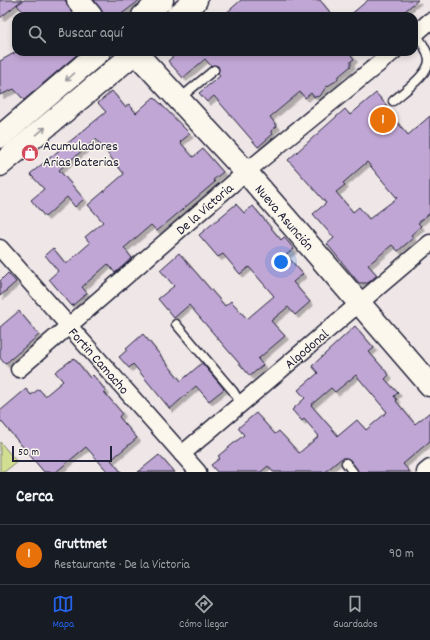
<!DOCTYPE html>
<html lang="es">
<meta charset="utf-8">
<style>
body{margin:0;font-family:Dekko,sans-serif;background:#242831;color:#f1f3f6}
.scale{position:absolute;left:12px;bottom:10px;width:100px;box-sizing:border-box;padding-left:4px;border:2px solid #22223b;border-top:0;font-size:11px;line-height:14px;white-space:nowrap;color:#22223b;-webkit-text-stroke:3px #fbf7ec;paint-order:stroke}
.you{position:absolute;left:281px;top:262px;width:14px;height:14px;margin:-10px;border:3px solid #fff;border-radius:50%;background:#1a73e8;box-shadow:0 0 0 6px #1a73e833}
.badge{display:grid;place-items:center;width:26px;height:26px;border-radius:50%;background:#2563eb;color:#fff;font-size:13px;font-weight:700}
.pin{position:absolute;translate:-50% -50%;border:2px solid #fff;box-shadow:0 1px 4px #0006}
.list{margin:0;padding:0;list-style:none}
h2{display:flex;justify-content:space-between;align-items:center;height:52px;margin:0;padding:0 16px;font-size:17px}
h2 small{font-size:13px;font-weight:400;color:#9ea1a6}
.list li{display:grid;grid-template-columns:26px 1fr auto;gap:12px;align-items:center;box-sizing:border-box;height:60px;padding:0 16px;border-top:1px solid #363941}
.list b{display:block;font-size:15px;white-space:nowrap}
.list p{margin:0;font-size:13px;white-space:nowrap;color:#9ea1a6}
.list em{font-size:13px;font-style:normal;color:#9ea1a6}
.icon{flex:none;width:22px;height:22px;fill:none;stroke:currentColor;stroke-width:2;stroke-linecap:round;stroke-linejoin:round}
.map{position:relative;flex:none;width:430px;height:472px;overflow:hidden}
.search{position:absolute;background:#171b24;box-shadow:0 2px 6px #0003;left:12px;right:12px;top:12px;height:44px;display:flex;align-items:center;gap:10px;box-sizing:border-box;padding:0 14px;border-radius:12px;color:#9ea1a6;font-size:15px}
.sheet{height:112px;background:#171b24}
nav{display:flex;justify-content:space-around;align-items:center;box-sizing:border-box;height:56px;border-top:1px solid #363941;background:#171b24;font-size:11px;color:#9ea1a6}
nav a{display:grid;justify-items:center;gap:2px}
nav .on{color:#2563eb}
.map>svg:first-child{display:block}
.green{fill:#d2df92;stroke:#7a8066}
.building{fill:#c0a6d4;stroke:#22223b;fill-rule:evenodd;filter:url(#shadow)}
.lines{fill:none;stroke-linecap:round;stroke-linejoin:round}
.lane-casing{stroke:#22223b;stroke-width:11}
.street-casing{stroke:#22223b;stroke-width:19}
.secondary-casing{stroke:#22223b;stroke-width:25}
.highway-casing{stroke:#22223b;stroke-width:25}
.lane{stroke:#fbf7ec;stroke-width:8}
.street{stroke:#fbf7ec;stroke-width:16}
.secondary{stroke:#fbf7ec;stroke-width:22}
.highway{stroke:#fbf7ec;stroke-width:22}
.oneway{stroke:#99979c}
.labels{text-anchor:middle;stroke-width:3;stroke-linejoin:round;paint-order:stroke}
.poi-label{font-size:14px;fill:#22223b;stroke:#fbf7ec;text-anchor:start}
.street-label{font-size:14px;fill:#22223b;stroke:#fbf7ec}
</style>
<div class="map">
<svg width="430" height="472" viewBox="0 0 430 472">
<defs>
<filter id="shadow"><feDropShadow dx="3.5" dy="3.5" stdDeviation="0" flood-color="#0004"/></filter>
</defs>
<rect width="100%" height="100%" fill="#efe7e7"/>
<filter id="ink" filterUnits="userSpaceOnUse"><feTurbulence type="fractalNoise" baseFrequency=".025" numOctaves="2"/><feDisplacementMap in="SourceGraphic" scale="8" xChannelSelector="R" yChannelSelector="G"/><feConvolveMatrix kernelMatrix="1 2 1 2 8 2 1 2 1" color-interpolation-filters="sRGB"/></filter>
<g filter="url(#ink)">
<path class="green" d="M 0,442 L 17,462 L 4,472 L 0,472 Z"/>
<g class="building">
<path d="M 0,0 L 22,0 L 0,18 Z"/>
<path d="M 24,0 L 65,0 L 75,16 L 27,16 L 17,5 Z"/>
<path d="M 94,0 L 140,0 L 119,16 L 104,16 Z"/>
<path d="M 241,0 L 320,0 L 333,16 L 223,16 Z"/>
<path d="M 368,0 L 418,0 L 399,16 L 349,16 Z"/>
<path d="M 16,52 L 80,52 L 24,100 L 14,89 L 0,95 L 0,61 Z"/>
<path d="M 178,52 L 349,52 L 354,59 L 351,61 L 351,66 L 339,76 L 336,81 L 326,87 L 320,96 L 314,97 L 311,93 L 305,98 L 300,92 L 270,117 L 277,126 L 271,131 L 273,134 L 258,147 L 214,96 L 207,102 L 199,93 L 220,76 L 218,74 L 219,69 L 218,66 L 211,66 L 205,59 L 183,78 L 168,61 Z"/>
<path d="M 112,91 L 125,107 L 129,104 L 136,113 L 154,97 L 190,134 L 180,142 L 193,157 L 203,149 L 223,172 L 213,180 L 215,182 L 157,231 L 151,225 L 124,248 L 132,258 L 115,273 L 108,264 L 82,287 L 87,293 L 72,306 L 49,279 L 58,271 L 45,255 L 53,248 L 66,264 L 90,243 L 85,237 L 103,222 L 88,205 L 124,174 L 96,139 L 59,170 L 84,199 L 75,207 L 67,197 L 45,217 L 31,200 L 44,189 L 30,174 L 106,112 L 98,103 Z"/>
<path d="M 376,93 L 387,106 L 385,108 L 408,135 L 430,116 L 430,213 L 418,223 L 421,226 L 411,235 L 413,238 L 398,251 L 392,245 L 368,265 L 377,275 L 368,283 L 359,283 L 327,244 L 334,238 L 313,214 L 326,203 L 288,160 L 345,109 L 350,115 ZM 367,162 L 397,198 L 369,219 L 359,207 L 353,212 L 336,192 L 345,185 L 343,183 Z"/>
<path d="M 236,204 L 244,213 L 253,206 L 281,240 L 284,237 L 294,249 L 286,255 L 303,274 L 293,282 L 310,302 L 295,315 L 288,307 L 271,321 L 285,336 L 258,359 L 263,365 L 250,376 L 189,305 L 174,318 L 158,299 L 174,286 L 160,270 L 179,253 L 225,306 L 231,301 L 247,319 L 274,296 L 249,267 L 240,274 L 223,254 L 218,257 L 199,235 Z"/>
<path d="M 8,273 L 16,282 L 0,296 L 0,281 Z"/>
<path d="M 19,311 L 39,335 L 5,364 L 0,358 L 0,327 Z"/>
<path d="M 355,326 L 374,348 L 369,352 L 389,375 L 385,379 L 398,393 L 394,396 L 397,400 L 396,401 L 415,424 L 430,412 L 430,441 L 403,464 L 410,472 L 358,472 L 350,460 L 346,458 L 342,458 L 325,472 L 273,472 L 268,466 L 261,472 L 217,472 L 211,465 L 220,458 L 218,456 L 244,435 L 238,428 L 256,413 L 275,434 L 279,431 L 299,453 L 319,436 L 304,419 L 302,421 L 292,410 L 305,398 L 298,390 L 318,373 L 312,366 ZM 356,375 L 387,412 L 366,430 L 357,420 L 338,436 L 311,405 L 331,388 L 335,392 Z"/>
<path d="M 143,334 L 181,381 L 202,363 L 224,389 L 209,401 L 196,386 L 170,409 L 133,364 L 129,368 L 119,357 L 127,350 L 126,349 Z"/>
<path d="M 74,358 L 90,378 L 93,375 L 106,391 L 104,392 L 122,413 L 119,417 L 137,438 L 111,460 L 121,472 L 108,472 L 86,447 L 56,472 L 44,472 L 0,420 L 0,411 L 26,389 L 31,395 L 39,389 L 45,396 L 63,381 L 55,372 Z"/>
<path d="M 159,455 L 174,472 L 138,472 Z"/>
</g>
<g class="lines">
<defs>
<g id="lane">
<path d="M 179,99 L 214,70"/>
<path d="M 393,101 C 403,92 430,74 429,59 C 427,49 421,41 415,33"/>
<path d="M 176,324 L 233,391 L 241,404"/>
<path d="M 346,463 L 353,472"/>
</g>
<g id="street">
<path d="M 414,35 L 430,21"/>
<path id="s1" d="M 0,248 L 198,472"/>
<path id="s2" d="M 19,369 L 246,172 L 393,52"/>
<path id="s3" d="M 182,454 L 430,243"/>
<path d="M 425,472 L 430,468"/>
</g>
<g id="secondary">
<path d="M 78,0 L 91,16"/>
<path id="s4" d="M 135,52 L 246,172 L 430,385"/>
</g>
<g id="highway">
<path d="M 143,16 L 162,0"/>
<path d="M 177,16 L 196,0"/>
<path d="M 0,137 L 99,52"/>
<path d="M 0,165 L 136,52"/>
</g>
</defs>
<use href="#lane" class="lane-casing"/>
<use href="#street" class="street-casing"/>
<use href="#secondary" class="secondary-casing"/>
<use href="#highway" class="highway-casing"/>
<use href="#lane" class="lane"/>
<use href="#street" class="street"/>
<use href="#secondary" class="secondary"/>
<use href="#highway" class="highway"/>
</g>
<defs><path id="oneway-shaft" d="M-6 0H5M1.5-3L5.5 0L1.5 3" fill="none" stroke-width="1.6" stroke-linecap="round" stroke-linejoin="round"/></defs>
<g class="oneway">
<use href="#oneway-shaft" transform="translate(70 77) rotate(139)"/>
<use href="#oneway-shaft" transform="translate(41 131) rotate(-40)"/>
</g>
</g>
<defs>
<symbol id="shop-disc" viewBox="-11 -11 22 22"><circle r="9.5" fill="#d1495b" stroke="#fbf7ec"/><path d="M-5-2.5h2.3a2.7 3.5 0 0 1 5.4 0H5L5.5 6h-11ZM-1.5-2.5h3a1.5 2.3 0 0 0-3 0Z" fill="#fff"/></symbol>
</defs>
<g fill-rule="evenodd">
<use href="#shop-disc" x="20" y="143" width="20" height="20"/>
</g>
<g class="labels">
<g class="poi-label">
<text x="43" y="150">Acumuladores<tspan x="43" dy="16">Arias Baterias</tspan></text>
</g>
<g class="street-label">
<text dy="5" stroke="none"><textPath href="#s2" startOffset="245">De la Victoria</textPath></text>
<text dy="5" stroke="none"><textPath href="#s4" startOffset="223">Nueva Asunción</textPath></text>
<text dy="5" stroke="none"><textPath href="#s3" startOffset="163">Algodonal</textPath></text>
<text dy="5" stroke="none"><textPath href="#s1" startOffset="150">Fortin Camacho</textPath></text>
</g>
</g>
</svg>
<div class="scale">50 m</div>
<div class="you"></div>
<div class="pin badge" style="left:383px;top:120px;background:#e8710a">1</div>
<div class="search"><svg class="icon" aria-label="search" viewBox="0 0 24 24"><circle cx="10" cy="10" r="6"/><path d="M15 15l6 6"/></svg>Buscar aquí</div>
</div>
<section class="sheet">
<h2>Cerca<small></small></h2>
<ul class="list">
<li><span class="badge" style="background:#e8710a">1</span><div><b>Gruttmet</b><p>Restaurante · De la Victoria</p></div><em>90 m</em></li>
</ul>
</section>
<nav>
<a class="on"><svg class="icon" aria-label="map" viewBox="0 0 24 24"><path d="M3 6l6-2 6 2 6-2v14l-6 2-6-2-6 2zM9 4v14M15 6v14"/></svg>Mapa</a>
<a><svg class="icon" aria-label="directions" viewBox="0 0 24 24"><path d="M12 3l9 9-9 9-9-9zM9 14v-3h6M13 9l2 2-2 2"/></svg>Cómo llegar</a>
<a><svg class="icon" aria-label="saved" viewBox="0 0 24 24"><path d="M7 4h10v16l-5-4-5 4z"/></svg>Guardados</a>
</nav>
